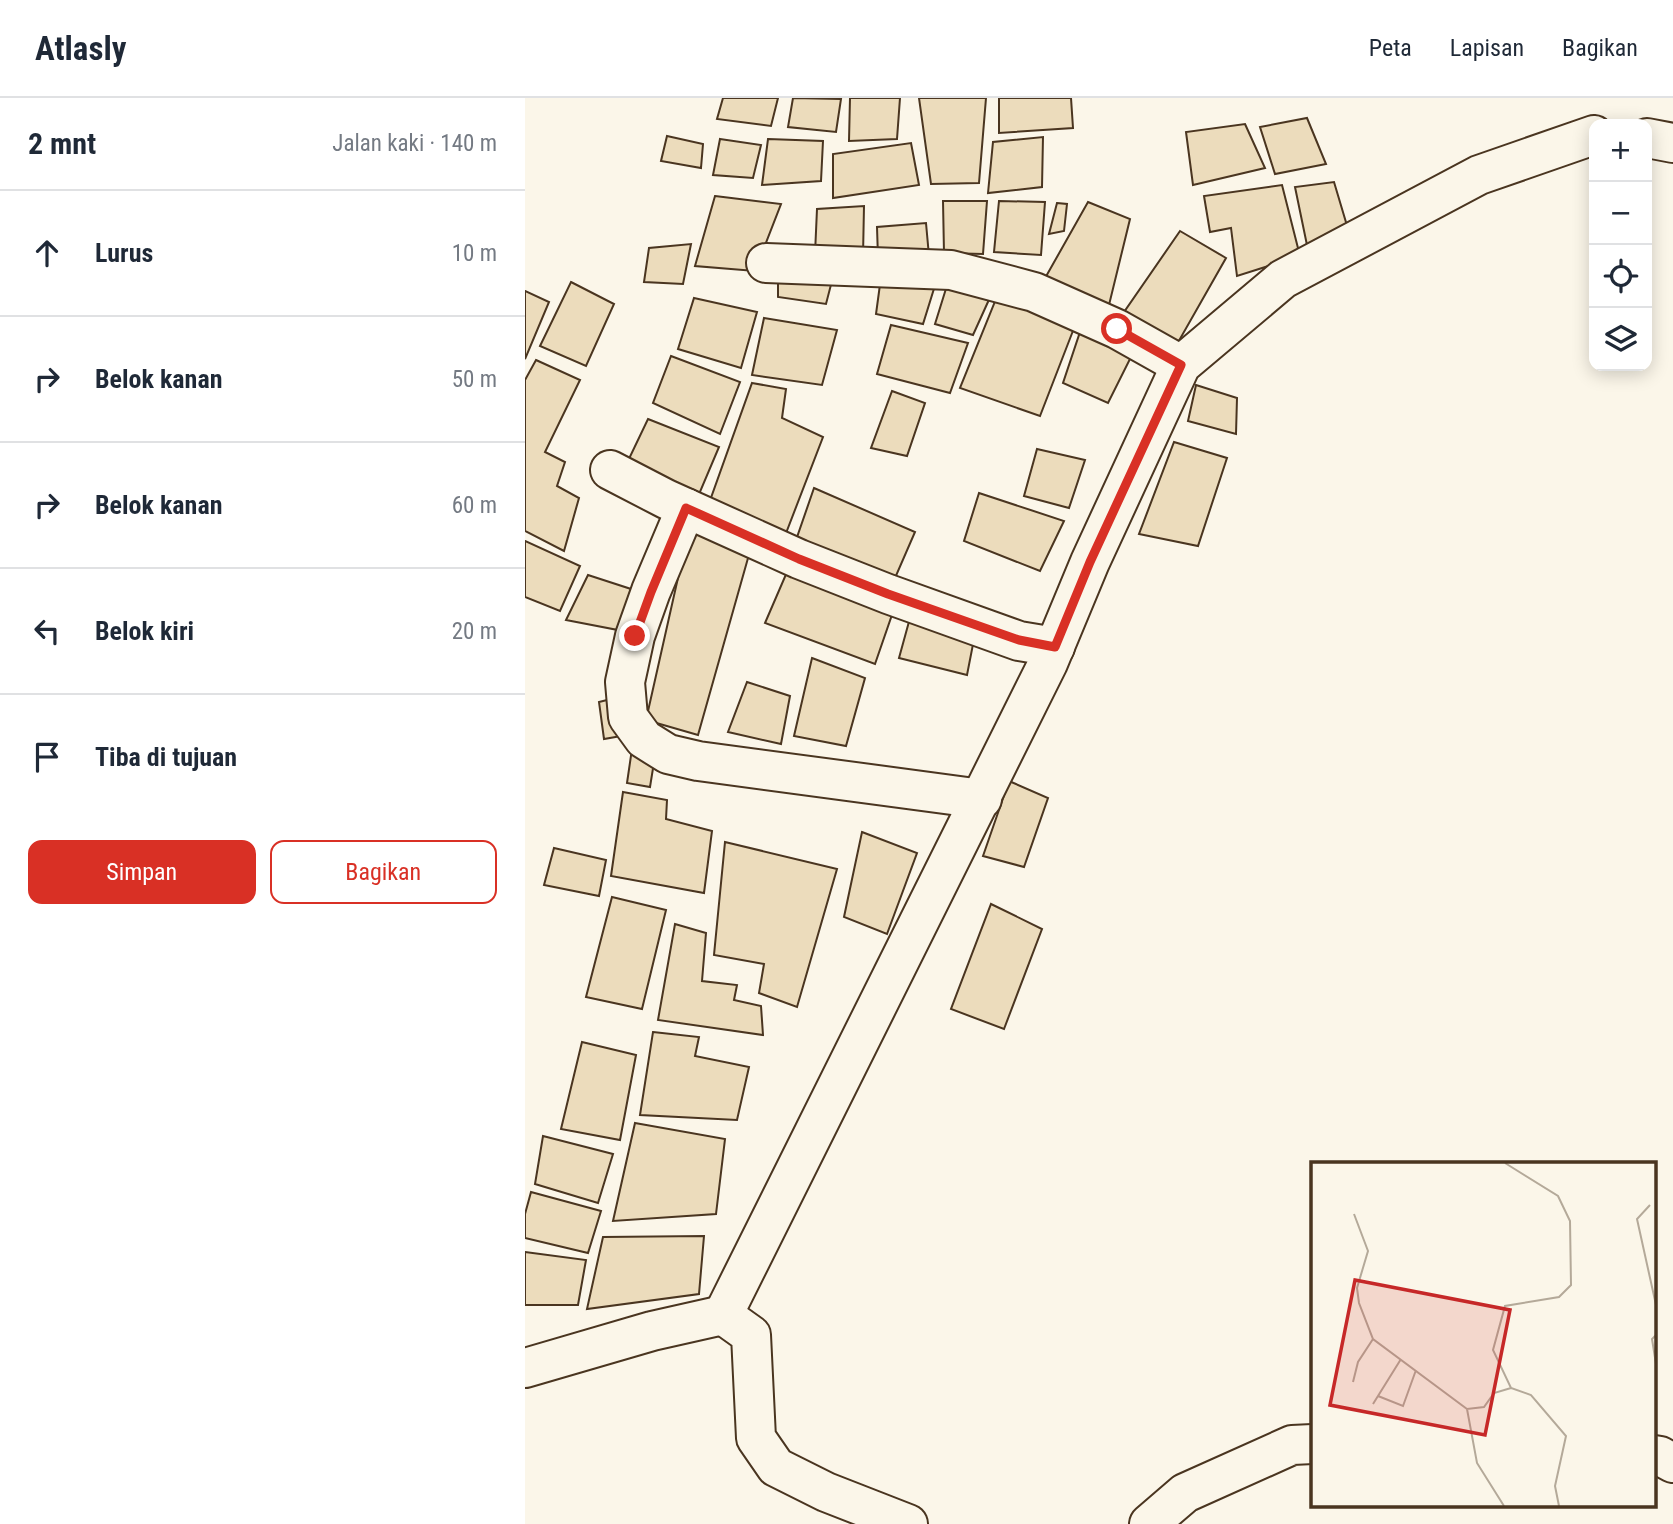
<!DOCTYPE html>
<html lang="id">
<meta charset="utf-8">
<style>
body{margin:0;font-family:"Roboto Condensed",sans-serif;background:#f6f6f7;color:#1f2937}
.controls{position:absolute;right:21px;top:21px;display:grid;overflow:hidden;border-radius:14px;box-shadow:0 4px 18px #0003}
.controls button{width:63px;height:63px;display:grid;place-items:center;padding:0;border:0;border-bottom:2px solid #e0e1e3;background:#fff;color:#1f2937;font:35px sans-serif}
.stop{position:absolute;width:21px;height:21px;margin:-16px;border:5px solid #d93025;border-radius:50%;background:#fff}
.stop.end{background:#d93025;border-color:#fff;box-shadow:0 2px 7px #0008}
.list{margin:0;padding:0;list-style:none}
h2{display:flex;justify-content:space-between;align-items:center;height:91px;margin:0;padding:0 28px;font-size:30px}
h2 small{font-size:23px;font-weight:400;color:#747a83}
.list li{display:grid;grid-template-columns:46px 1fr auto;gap:21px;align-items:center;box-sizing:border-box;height:126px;padding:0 28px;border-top:2px solid #e0e1e3}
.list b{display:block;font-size:26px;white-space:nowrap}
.list em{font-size:23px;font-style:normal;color:#747a83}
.actions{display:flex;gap:14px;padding:21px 28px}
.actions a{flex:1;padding:16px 0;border:2px solid #d93025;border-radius:14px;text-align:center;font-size:24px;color:#d93025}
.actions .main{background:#d93025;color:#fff}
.icon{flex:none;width:38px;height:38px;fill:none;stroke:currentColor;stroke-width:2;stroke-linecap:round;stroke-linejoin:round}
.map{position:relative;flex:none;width:1148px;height:1426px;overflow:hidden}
header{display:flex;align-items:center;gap:42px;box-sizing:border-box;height:98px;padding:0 35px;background:#fff;border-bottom:2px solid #e0e1e3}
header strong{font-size:33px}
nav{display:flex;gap:38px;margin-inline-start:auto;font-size:24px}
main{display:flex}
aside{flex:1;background:#fff}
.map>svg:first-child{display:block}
.building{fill:#ecdcbc;stroke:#4a3520;stroke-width:2}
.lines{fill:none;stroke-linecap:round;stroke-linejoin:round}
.minor-casing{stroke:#4a3520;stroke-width:42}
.minor{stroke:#fbf6e9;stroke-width:38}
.route{stroke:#d93025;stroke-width:9}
.inset-road{fill:none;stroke:#b4a999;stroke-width:2}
.view{fill:#c62828;fill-opacity:0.15;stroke:#c62828;stroke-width:3.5}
.inset-edge{fill:none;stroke:#4a3520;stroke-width:3.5}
</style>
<header>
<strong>Atlasly</strong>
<nav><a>Peta</a><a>Lapisan</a><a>Bagikan</a></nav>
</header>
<main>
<aside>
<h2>2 mnt<small>Jalan kaki · 140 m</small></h2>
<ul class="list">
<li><svg class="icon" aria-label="ahead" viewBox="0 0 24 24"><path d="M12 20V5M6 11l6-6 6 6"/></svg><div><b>Lurus</b></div><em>10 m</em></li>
<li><svg class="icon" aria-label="right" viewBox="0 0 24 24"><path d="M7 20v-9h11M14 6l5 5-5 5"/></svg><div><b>Belok kanan</b></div><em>50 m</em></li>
<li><svg class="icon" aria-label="right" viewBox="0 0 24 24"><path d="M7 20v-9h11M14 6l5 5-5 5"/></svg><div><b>Belok kanan</b></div><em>60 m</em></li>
<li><svg class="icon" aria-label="left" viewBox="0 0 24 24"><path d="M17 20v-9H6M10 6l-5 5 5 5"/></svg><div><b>Belok kiri</b></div><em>20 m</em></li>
<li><svg class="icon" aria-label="arrive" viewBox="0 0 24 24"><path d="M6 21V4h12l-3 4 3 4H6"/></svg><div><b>Tiba di tujuan</b></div></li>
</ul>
<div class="actions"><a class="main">Simpan</a><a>Bagikan</a></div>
</aside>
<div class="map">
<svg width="1148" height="1426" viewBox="0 0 1148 1426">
<rect width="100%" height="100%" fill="#fbf6e9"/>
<g class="building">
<path d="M 198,0 L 253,0 L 246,28 L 192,21 Z"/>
<path d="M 268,0 L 316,1 L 311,34 L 263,29 Z"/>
<path d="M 325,0 L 375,0 L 372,41 L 324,43 Z"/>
<path d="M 394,0 L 461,0 L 454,85 L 406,86 Z"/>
<path d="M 474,0 L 546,0 L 548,30 L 474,35 Z"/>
<path d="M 782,20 L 801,66 L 750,76 L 735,29 Z"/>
<path d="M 720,26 L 740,70 L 668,87 L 661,34 Z"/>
<path d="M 142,38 L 178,46 L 176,70 L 136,63 Z"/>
<path d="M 518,39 L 517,89 L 463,95 L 468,44 Z"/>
<path d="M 195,41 L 236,47 L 228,80 L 188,77 Z"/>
<path d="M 243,41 L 298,43 L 296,83 L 237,87 Z"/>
<path d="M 386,45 L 394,87 L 308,100 L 308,56 Z"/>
<path d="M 809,84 L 823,131 L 783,152 L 770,89 Z"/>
<path d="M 757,87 L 775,158 L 712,178 L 706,130 L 685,134 L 679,98 Z"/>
<path d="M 190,98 L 256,106 L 230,173 L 170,168 Z"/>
<path d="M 418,103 L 462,103 L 458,156 L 419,155 Z"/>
<path d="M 474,103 L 520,104 L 516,157 L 469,154 Z"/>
<path d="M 563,104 L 605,121 L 584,207 L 519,182 Z"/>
<path d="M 532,105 L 542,106 L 539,133 L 524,136 Z"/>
<path d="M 339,108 L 338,158 L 290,156 L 292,111 Z"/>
<path d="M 401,125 L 404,158 L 353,160 L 352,129 Z"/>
<path d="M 655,133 L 701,160 L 651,248 L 597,217 Z"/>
<path d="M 166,146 L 158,186 L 119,184 L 124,150 Z"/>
<path d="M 253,174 L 309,175 L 301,206 L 253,199 Z"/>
<path d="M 356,179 L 412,181 L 398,226 L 351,216 Z"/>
<path d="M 424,181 L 467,195 L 448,237 L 410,226 Z"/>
<path d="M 46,184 L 89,206 L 61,268 L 15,248 Z"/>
<path d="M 0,193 L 24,204 L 0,261 Z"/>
<path d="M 169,200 L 232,214 L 216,270 L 153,251 Z"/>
<path d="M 471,201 L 551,225 L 515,318 L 435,290 Z"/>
<path d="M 239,220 L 312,232 L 297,287 L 227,277 Z"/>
<path d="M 558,225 L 610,251 L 583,305 L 538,285 Z"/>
<path d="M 366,227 L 443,245 L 425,295 L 352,276 Z"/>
<path d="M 146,258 L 215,284 L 195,336 L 128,305 Z"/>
<path d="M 11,262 L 55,282 L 20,354 L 40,364 L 32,388 L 54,400 L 39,453 L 0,433 L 0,282 Z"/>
<path d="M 227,285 L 261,291 L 257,320 L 298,339 L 258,443 L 182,411 Z"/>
<path d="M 671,287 L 712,300 L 711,336 L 663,323 Z"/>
<path d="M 367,293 L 400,305 L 382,358 L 346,350 Z"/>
<path d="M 123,321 L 194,349 L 172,401 L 101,367 Z"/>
<path d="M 649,344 L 702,360 L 673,448 L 614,436 Z"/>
<path d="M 512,351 L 560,362 L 544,410 L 499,398 Z"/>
<path d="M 289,390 L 390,434 L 367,487 L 270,445 Z"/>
<path d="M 454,395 L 539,423 L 515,473 L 439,443 Z"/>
<path d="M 166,422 L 225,453 L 173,637 L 121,622 Z"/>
<path d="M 0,443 L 55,468 L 35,513 L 0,499 Z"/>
<path d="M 265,467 L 370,508 L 350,566 L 240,525 Z"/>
<path d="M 63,477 L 106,491 L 93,532 L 41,522 Z"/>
<path d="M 388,509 L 451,531 L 442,577 L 374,560 Z"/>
<path d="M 287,560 L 340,580 L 321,648 L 269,638 Z"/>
<path d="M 222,584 L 265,598 L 256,646 L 203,634 Z"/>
<path d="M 94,599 L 102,637 L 79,641 L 74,604 Z"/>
<path d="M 108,644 L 130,658 L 125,689 L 102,685 Z"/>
<path d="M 484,683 L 523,700 L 499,769 L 458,758 Z"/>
<path d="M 98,694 L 142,702 L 141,721 L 187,733 L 179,795 L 86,778 Z"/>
<path d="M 337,734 L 392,755 L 362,836 L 319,819 Z"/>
<path d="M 200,744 L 312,771 L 272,909 L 234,895 L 239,866 L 189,857 Z"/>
<path d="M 29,750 L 81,762 L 74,798 L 19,787 Z"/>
<path d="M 87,799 L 141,812 L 117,911 L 61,899 Z"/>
<path d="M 466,806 L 517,831 L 479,931 L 426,911 Z"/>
<path d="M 150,826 L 181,835 L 177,883 L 212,887 L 209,902 L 236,908 L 238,937 L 133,922 Z"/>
<path d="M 128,934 L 174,939 L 170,958 L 224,969 L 212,1022 L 115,1017 Z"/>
<path d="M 57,944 L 111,957 L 95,1042 L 36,1031 Z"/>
<path d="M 110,1025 L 200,1041 L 191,1116 L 88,1123 Z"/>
<path d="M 18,1038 L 88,1056 L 73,1105 L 10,1086 Z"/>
<path d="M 6,1094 L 76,1113 L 63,1155 L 0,1140 L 0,1116 Z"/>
<path d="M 179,1138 L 174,1196 L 62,1211 L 78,1139 Z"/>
<path d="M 0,1154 L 61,1162 L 53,1207 L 0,1207 Z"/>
</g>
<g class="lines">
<defs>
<g id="minor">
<path d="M 1122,40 L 1148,45"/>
<path d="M 241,165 L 426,172 L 509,194 L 592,231 L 656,267"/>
<path d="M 85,372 L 141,401 L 274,461 L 363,496 L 494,543 L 530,549"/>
<path d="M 161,410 L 126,493 L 110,538 L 100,584 L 103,619 L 119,641 L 143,656 L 173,663 L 457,701"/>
<path d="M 0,1270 L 127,1233 L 198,1217"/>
<path d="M 1129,1357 L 1135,1358 L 1148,1365"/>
<path d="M 383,1426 L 301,1394 L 251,1369 L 231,1340 L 226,1237 L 198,1217 L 523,565 L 565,464 L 656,267 L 758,181 L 954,77 L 1069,37"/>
<path d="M 624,1426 L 660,1395 L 767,1347 L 788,1346"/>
</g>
</defs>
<use href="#minor" class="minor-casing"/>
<use href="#minor" class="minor"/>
</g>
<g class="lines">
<path class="route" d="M 110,538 L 126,494 L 161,410 L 274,461 L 363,496 L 494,542 L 530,549 L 565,464 L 656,267 L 592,231"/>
</g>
<g transform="translate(786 1064)">
<rect width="345" height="345" fill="#fbf6e9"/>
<path class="inset-road" d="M 194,1 L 247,34 L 259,59 L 260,123 L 248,135 L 194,144 L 182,188 L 200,226 L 220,233 L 255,274 L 244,324 L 248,344M 339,43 L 326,57 L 345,143M 43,52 L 57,89 L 46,126 L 48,141 L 62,177 L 156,247 L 173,245 L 183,231 L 200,226M 345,173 L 341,177 L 345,202M 42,220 L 47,200 L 62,177M 67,234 L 92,244 L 105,208M 62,242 L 90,197M 156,247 L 166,301 L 193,344"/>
<path class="view" d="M 44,118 L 199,148 L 174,273 L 19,243 Z"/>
<rect width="345" height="345" class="inset-edge"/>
</g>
</svg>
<div class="controls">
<button>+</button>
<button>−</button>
<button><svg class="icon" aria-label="locate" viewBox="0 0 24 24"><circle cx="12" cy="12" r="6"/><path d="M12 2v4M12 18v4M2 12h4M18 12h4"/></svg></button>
<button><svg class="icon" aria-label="layers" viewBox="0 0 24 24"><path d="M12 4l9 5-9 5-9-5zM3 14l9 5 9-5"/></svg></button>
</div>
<div class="stop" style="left:592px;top:231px"></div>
<div class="stop end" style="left:110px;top:538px"></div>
</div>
</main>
